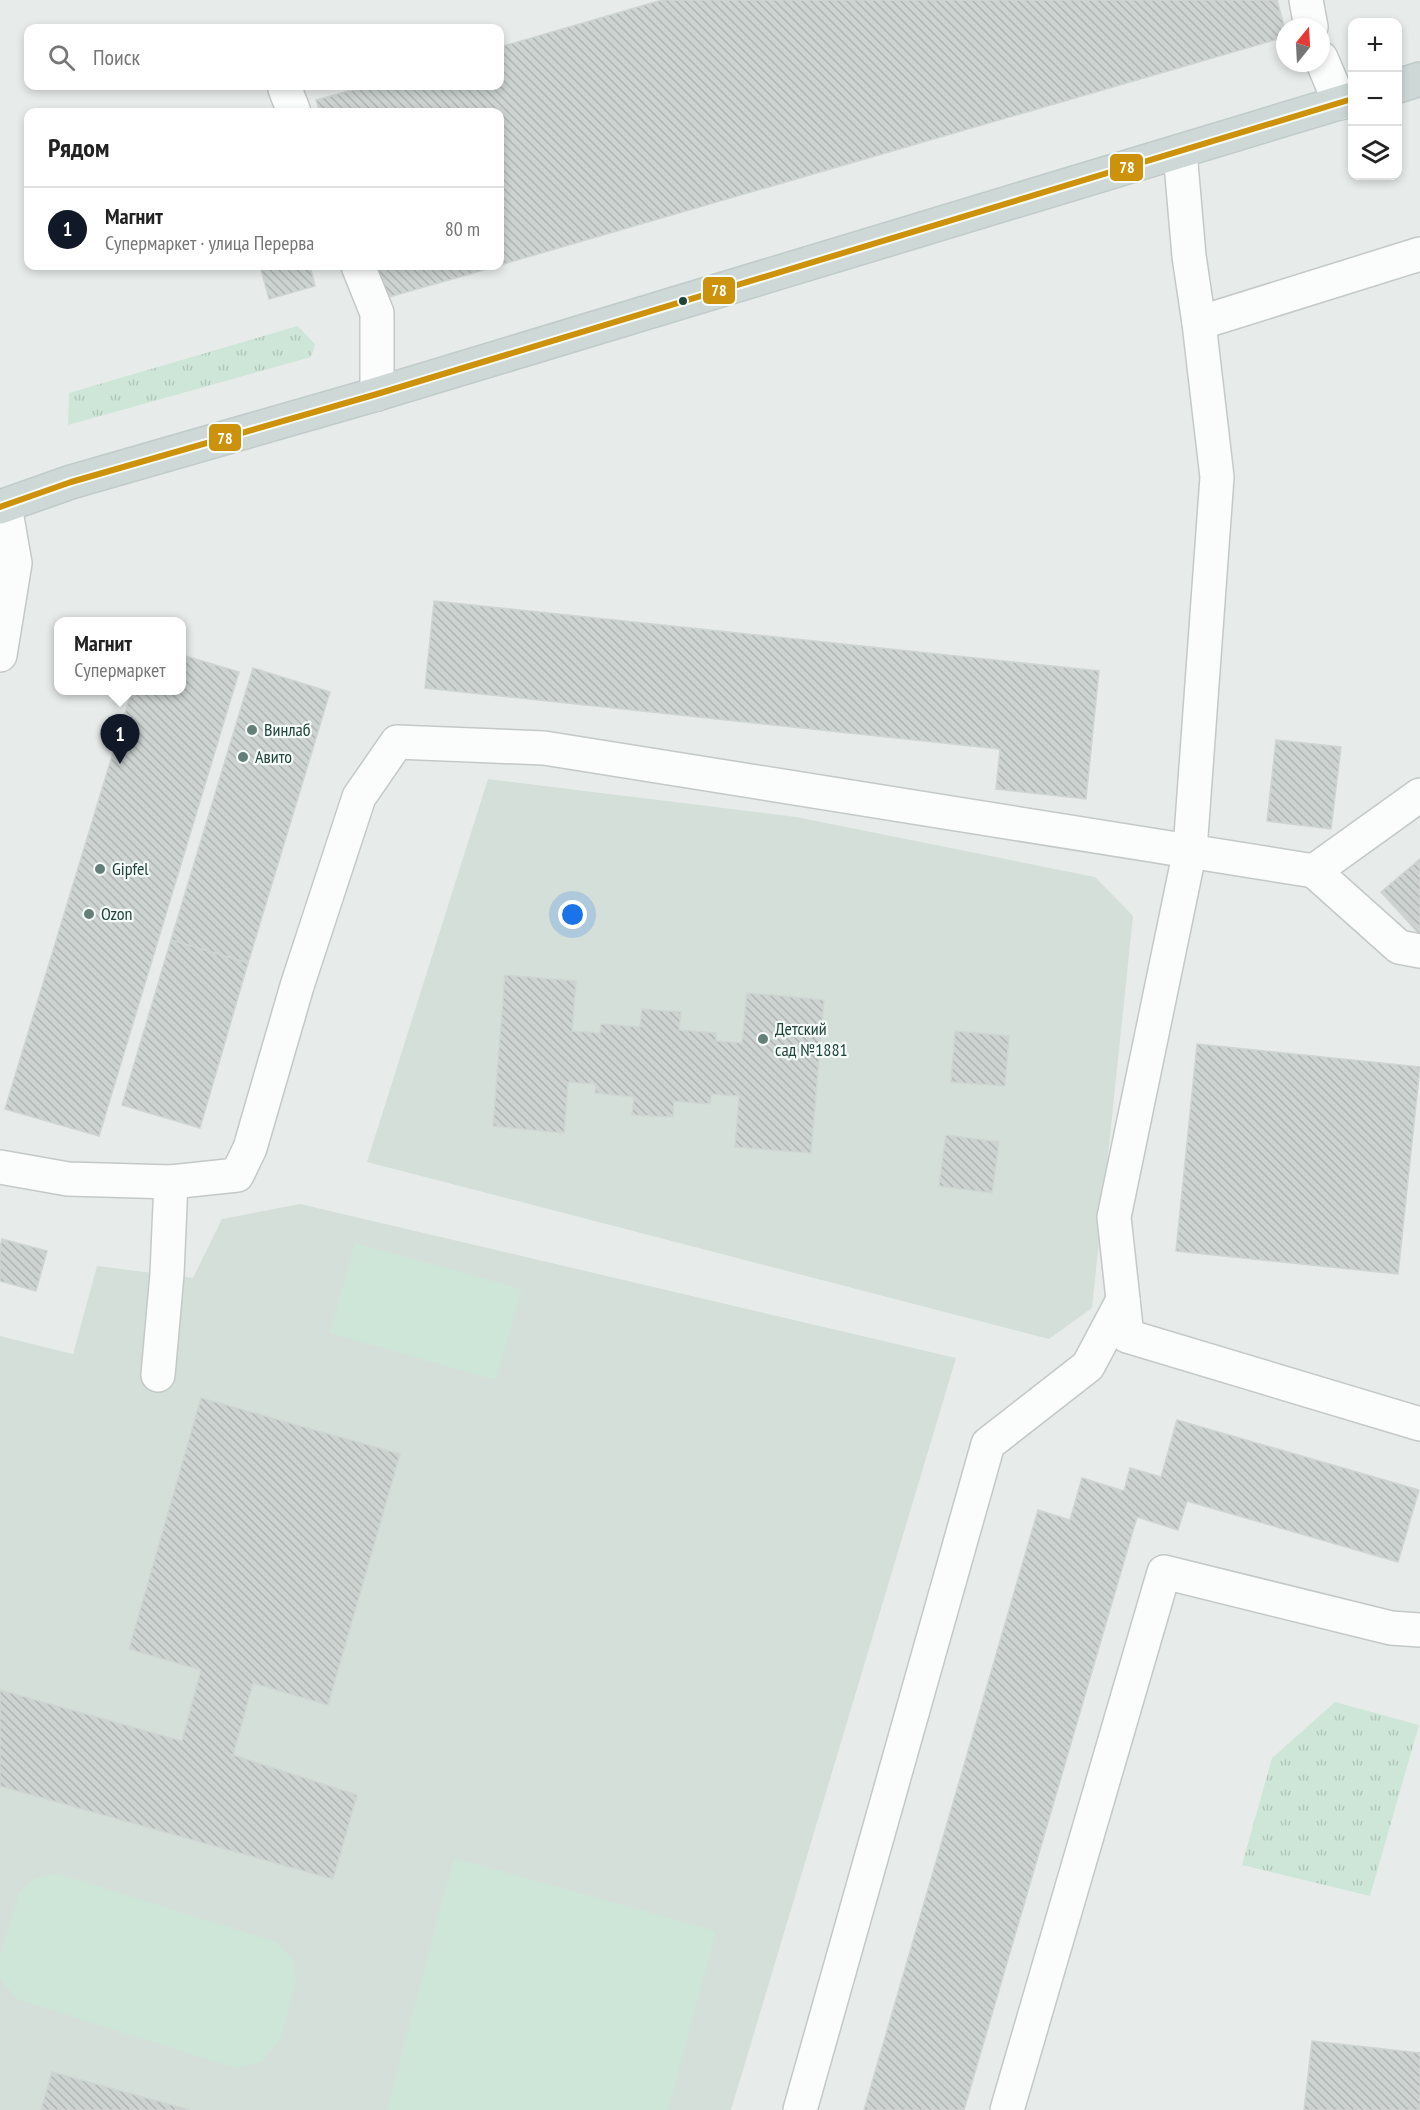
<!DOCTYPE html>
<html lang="ru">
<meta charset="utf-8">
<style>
body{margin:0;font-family:"PT Sans Narrow",sans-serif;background:#f6f6f6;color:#222}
.controls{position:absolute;right:18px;top:18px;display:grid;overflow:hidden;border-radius:12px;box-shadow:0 3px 9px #0003}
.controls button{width:54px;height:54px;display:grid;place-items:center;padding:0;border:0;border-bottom:2px solid #e0e0e0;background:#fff;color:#222;font:30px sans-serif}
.compass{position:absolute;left:1276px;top:18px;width:54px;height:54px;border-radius:50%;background:#fff;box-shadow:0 3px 9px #0003;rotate:18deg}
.you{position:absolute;left:573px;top:915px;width:21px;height:21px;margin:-15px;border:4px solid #fff;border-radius:50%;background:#1a73e8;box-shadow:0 0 0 9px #1a73e833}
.badge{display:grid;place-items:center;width:39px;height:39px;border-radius:50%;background:#111827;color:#fff;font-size:20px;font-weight:700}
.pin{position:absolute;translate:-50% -50px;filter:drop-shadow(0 2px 3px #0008)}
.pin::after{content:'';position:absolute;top:32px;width:21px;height:18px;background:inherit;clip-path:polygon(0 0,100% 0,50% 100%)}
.popup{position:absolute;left:54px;top:617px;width:132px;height:78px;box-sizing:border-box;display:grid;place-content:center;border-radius:12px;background:#fff;filter:drop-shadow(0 2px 4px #0005);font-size:20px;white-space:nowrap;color:#767676}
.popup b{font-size:22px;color:#222}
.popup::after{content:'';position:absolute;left:50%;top:100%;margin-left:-12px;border:12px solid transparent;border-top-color:#fff}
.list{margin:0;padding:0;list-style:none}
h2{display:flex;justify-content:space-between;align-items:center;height:78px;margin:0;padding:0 24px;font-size:26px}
h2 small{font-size:20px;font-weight:400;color:#767676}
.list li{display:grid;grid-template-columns:39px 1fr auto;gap:18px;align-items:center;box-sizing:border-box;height:84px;padding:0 24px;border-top:2px solid #e0e0e0}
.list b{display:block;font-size:22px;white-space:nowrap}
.list p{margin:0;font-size:20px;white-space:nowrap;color:#767676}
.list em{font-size:20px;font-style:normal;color:#767676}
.icon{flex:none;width:33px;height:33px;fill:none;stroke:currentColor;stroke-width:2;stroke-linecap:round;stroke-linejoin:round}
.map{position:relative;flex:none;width:1420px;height:2110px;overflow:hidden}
.search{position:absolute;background:#fff;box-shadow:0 3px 9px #0003;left:24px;top:24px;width:480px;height:66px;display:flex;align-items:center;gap:15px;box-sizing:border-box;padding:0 21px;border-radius:12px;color:#767676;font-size:22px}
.panel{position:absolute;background:#fff;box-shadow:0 3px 9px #0003;left:24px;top:108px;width:480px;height:162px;border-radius:12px}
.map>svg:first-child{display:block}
.built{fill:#d4dfda}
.grass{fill:url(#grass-tufts)}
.pitch{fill:#cee6d7}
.building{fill:url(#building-back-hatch);stroke:#cfd5d3;stroke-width:1.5}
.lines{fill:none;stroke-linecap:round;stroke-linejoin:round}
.minor-casing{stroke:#c3c9c7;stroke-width:36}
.major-casing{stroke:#c1cbc9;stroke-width:36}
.minor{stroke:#fbfcfc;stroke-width:33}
.major{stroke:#ced8d6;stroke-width:33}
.bus-1-casing{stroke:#f5fbf8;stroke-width:10}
.bus-1{stroke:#cc920c;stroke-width:6}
.bus-dot{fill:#20433b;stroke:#f5fbf8;stroke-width:2}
.poi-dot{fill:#667e78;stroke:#f5fbf8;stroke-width:2}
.labels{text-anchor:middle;stroke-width:4.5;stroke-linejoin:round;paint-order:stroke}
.poi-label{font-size:18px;fill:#20433b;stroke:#f5fbf8;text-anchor:start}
.line-badge{stroke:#f5fbf8;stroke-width:2}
.badge-label{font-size:16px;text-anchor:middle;font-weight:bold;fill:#fff}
</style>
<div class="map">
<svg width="1420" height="2110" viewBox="0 0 1420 2110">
<defs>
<pattern id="grass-tufts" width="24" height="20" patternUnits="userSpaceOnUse" patternTransform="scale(1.5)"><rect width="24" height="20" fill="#cee6d7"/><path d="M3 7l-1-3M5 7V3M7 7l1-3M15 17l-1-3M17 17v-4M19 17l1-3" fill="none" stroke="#b1c6b9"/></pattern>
<pattern id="building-back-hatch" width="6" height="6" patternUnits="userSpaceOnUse" patternTransform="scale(1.5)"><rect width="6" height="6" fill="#ccd3d1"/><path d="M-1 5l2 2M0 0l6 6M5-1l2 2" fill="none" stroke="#afb6b4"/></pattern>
</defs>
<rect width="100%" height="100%" fill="#e7ecea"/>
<g class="built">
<path d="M 488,779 L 796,817 L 1095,877 L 1133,916 L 1092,1308 L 1049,1339 L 367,1162 Z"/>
<path d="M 300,1204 L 956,1358 L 731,2110 L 0,2110 L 0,1336 L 73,1354 L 97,1266 L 193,1278 L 222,1219 Z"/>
</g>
<g class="grass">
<path d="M 298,326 L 315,344 L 311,357 L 68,425 L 69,393 Z"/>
<path d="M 1335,1702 L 1419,1725 L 1370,1896 L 1242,1865 L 1272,1758 Z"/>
</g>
<g class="pitch">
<path d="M 355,1243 L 522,1289 L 496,1380 L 330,1333 Z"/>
<path d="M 454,1858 L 716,1931 L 668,2110 L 387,2110 Z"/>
<path d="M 59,1874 L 276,1942 L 292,1959 L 296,1981 L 280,2040 L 261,2062 L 235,2068 L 17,1999 L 1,1980 L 0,1956 L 19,1893 L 35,1878 Z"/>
</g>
<g class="building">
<path d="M 662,0 L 1277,0 L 1285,29 L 1285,37 L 500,265 L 500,112 L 320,112 L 316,100 L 367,86 L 500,86 L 500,47 Z"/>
<path d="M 260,266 L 310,266 L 315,286 L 269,299 Z"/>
<path d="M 365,266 L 498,266 L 375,301 Z"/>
<path d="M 434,601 L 1099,671 L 1086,799 L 996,789 L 1000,749 L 425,688 Z"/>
<path d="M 182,655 L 239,672 L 99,1136 L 5,1109 L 132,690 L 182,690 Z"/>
<path d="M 253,668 L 330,692 L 248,963 L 171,940 Z"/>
<path d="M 1276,740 L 1341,747 L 1331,829 L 1267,821 Z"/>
<path d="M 1420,859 L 1420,935 L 1381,892 Z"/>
<path d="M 171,940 L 248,963 L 200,1128 L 122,1105 Z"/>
<path d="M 505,975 L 576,981 L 572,1031 L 600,1033 L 601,1024 L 640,1027 L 642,1009 L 681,1012 L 679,1030 L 716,1033 L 716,1041 L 742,1043 L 747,993 L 824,1000 L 811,1153 L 735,1147 L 739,1096 L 711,1094 L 710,1104 L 674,1101 L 673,1117 L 632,1115 L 634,1097 L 595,1093 L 596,1084 L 568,1082 L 564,1133 L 493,1126 Z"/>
<path d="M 955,1031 L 1009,1036 L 1005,1086 L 951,1082 Z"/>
<path d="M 1197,1044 L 1420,1067 L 1398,1274 L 1176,1251 Z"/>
<path d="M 946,1135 L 999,1142 L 992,1193 L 939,1186 Z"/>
<path d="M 2,1239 L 47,1251 L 36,1291 L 0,1281 L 0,1248 Z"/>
<path d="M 201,1398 L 400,1454 L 328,1705 L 253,1683 L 233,1755 L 357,1795 L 333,1879 L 0,1786 L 0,1690 L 182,1741 L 201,1670 L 129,1649 Z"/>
<path d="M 1177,1420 L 1419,1490 L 1398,1562 L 1187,1501 L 1178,1530 L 1137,1517 L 964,2110 L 864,2110 L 1038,1510 L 1070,1520 L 1082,1478 L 1124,1491 L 1130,1468 L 1161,1477 Z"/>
<path d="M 1312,2041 L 1420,2053 L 1420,2110 L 1304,2110 Z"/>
<path d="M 52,2072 L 190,2110 L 41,2110 Z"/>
</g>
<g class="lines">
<defs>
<g id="minor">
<path d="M 1306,0 L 1311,27"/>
<path d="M 1321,58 L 1340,103"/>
<path d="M 285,89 L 294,112"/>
<path d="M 1180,152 L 1189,256 L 1199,323 L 1217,477 L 1190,850 L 1114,1217 L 1127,1336 L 1420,1424"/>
<path d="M 358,266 L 377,313 L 377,394"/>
<path d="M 1199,323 L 1420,254"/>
<path d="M 0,655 L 15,563 L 5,506"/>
<path d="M 1314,871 L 1399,947 L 1420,951"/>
<path d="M 0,1167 L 68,1179 L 171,1182 L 237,1175 L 250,1148 L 297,986 L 359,797 L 397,742 L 544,748 L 1314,871 L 1420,795"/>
<path d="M 158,1375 L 167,1274 L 171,1182"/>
<path d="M 800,2110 L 988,1444 L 1088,1366 L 1123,1300"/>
<path d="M 1007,2110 L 1164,1572 L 1391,1628 L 1420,1630"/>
</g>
<g id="major">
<path d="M 1398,86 L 1420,79"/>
<path d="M 0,507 L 71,482 L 377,394 L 1352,99"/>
</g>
</defs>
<use href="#minor" class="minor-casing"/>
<use href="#major" class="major-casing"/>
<use href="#minor" class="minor"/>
<use href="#major" class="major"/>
<defs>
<path id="bus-1" d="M 0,507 L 71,482 L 377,394 L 1352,99"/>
</defs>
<use href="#bus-1" class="bus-1-casing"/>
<use href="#bus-1" class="bus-1"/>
</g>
<circle class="bus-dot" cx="683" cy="301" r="5"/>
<g class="poi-dot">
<circle cx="252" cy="730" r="6"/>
<circle cx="243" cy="757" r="6"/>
<circle cx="100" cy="869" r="6"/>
<circle cx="89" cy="914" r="6"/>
<circle cx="763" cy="1039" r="6"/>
</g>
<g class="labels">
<g class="poi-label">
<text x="264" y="736">Винлаб</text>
<text x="255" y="763">Авито</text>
<text x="112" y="875">Gipfel</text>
<text x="101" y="920">Ozon</text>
<text x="775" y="1035">Детский<tspan x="775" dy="21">сад №1881</tspan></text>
</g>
</g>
<g class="line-badge">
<rect x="1109" y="153" width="35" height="29" rx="6" fill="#cc920c"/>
<rect x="702" y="276" width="34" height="29" rx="6" fill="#cc920c"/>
<rect x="208" y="423" width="34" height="29" rx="6" fill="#cc920c"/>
</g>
<g class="badge-label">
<text x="1127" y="173">78</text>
<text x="719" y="296">78</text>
<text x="225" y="444">78</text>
</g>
</svg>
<div class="controls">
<button>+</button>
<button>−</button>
<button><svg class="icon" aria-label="layers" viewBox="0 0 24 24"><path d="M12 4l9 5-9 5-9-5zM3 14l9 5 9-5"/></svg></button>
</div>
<svg class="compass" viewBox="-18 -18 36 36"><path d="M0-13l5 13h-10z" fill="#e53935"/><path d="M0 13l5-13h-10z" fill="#767676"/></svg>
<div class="you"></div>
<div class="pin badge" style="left:120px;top:764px">1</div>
<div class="popup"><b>Магнит</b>Супермаркет</div>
<div class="search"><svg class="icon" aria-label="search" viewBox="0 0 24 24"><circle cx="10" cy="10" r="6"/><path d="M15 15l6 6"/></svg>Поиск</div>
<section class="panel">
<h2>Рядом<small></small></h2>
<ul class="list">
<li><span class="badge">1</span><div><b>Магнит</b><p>Супермаркет · улица Перерва</p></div><em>80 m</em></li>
</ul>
</section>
</div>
